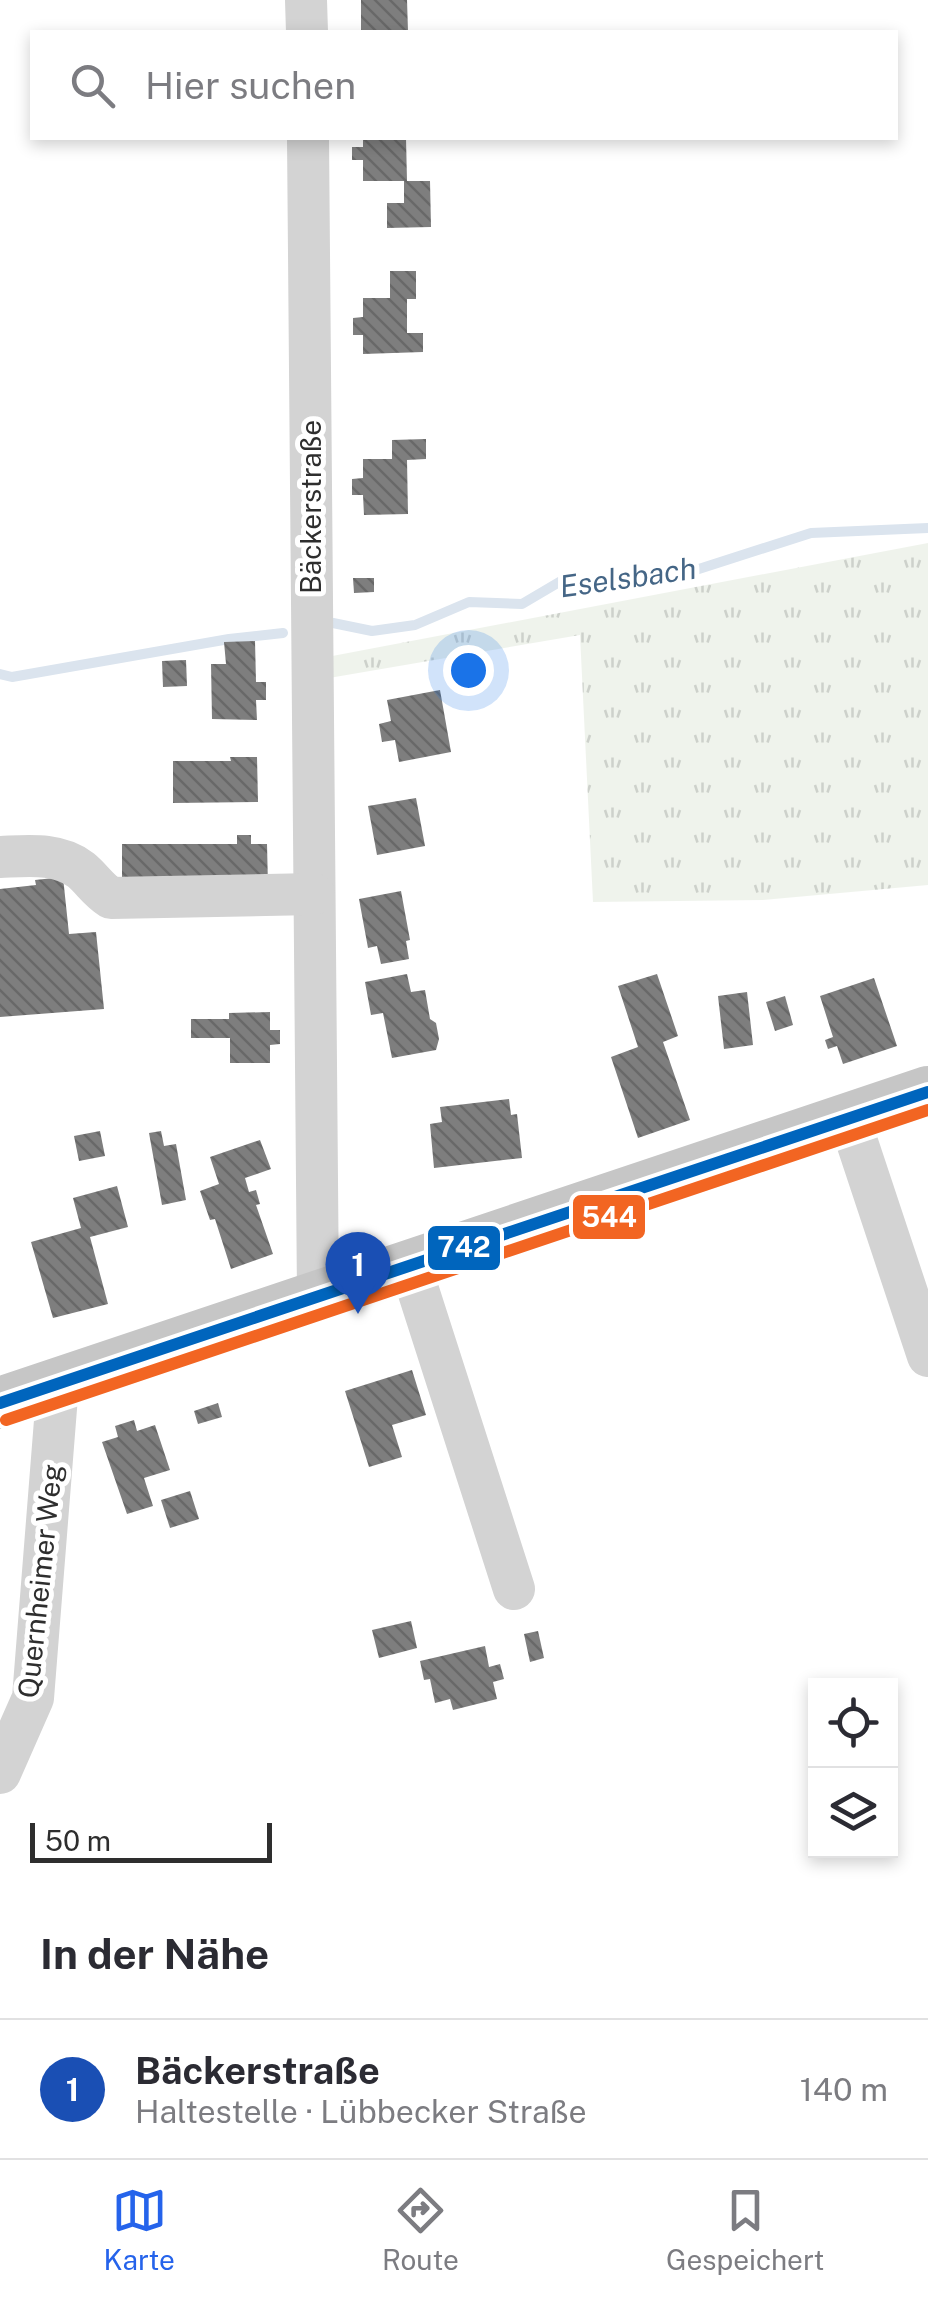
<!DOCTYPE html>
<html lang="de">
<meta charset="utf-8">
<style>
body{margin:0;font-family:"Public Sans",sans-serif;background:#f2f2f3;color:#2b2b33}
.controls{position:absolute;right:30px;bottom:30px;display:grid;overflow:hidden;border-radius:0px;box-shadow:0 5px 15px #0003}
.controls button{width:90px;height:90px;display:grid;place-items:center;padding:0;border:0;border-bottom:2px solid #e1e1e2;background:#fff;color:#2b2b33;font:50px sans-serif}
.scale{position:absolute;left:30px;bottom:25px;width:242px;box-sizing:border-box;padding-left:10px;border:5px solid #2e2e2e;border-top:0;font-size:28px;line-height:35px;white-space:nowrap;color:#2e2e2e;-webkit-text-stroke:8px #fff;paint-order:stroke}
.you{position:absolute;left:468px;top:670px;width:35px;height:35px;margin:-25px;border:8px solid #fff;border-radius:50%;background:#1a73e8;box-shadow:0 0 0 15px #1a73e833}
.badge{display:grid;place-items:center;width:65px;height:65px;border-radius:50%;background:#2563eb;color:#fff;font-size:32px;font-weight:700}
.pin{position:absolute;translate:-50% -82px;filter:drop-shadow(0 2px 5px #0008)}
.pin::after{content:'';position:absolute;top:52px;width:35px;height:30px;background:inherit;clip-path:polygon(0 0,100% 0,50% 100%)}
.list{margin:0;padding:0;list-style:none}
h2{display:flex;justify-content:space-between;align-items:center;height:130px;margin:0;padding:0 40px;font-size:42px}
h2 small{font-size:32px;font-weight:400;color:#7c7c81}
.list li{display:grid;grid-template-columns:65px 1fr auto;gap:30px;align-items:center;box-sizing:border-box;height:140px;padding:0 40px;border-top:2px solid #e1e1e2}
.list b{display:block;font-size:38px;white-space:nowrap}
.list p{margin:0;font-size:32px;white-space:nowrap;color:#7c7c81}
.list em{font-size:32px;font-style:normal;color:#7c7c81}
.icon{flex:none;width:55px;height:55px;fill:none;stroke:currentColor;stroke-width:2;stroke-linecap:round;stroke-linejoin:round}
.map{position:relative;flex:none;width:928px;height:1888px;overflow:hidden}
.search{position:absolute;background:#fff;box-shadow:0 5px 15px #0003;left:30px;right:30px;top:30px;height:110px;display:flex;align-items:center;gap:25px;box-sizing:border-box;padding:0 35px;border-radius:0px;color:#7c7c81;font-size:38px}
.sheet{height:270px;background:#fff}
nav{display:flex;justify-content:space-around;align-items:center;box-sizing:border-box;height:140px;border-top:2px solid #e1e1e2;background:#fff;font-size:28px;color:#7c7c81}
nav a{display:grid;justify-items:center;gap:5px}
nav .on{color:#2563eb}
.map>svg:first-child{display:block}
.grass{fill:url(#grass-tufts)}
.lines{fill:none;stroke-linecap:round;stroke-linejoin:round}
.stream{stroke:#dbe4ee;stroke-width:10}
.building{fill:url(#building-back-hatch)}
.minor{stroke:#d3d3d3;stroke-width:42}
.major{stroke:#c6c6c6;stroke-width:52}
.bus-1-casing{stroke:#fff;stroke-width:20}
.bus-2-casing{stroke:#fff;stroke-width:20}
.bus-1{stroke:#0065bd;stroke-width:12}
.bus-2{stroke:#f26522;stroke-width:12}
.labels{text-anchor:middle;stroke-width:10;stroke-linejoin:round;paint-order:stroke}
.street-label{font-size:28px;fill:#2e2e2e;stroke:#fff}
.water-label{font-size:30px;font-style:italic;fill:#456686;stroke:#fff}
.line-badge{stroke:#fff;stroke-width:4}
.badge-label{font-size:28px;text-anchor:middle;font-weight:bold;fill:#fff}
</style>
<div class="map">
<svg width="928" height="1888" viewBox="0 0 928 1888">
<defs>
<pattern id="grass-tufts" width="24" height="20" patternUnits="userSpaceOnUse" patternTransform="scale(2.5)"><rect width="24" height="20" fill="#eff3ec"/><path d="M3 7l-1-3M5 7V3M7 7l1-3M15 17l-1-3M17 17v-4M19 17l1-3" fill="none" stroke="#cdd1cb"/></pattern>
<pattern id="building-back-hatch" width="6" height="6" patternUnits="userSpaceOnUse" patternTransform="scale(2.5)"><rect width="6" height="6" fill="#7e7e7e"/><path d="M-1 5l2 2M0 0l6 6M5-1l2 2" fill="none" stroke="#686868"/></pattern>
</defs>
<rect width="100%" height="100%" fill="#fff"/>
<path class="grass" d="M 928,543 L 928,885 L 763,900 L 593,902 L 580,635 L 329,678 L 327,657 Z"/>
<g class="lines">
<g class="stream">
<path d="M 333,623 L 372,631 L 415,625 L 469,602 L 522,604 L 561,581 L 674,577 L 811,533 L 928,528"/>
<path d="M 0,674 L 12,677 L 229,639 L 283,633"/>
</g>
</g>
<g class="building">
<path d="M 361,0 L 407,0 L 408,32 L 361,32 Z"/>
<path d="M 363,138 L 406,138 L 407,181 L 430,181 L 431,227 L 387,228 L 387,203 L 404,203 L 404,181 L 363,181 L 363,160 L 352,160 L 352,147 L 363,147 Z"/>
<path d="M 390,271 L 416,271 L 416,299 L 407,299 L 407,333 L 423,333 L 423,352 L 363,354 L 363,335 L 353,335 L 353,318 L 363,317 L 363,298 L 390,298 Z"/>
<path d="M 426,439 L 426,459 L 407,460 L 408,514 L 364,515 L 363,495 L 352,495 L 352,479 L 363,478 L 363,459 L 392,459 L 392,440 Z"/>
<path d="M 353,578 L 374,578 L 374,592 L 354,593 Z"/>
<path d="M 255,641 L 256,682 L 266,682 L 266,700 L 256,700 L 257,720 L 212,719 L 211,664 L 226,664 L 224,642 Z"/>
<path d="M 186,660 L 187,686 L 163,687 L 162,661 Z"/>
<path d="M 440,690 L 451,752 L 399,762 L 395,740 L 382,742 L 379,724 L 391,721 L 387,700 Z"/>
<path d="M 230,757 L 257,757 L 258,802 L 173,803 L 173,761 L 231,761 Z"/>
<path d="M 416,798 L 425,846 L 377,855 L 368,806 Z"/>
<path d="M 237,835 L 251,835 L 251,844 L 267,844 L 268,886 L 122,887 L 122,844 L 237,844 Z"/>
<path d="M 63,877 L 69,934 L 96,932 L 104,1009 L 0,1017 L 0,889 L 36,885 L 35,880 Z"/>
<path d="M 401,891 L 410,940 L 406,941 L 409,959 L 381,964 L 377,946 L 368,948 L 359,899 Z"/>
<path d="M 407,974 L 411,992 L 425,990 L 430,1019 L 436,1023 L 439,1039 L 436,1050 L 392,1058 L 383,1013 L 371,1015 L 365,982 Z"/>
<path d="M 657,974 L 678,1036 L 663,1042 L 690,1120 L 638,1138 L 611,1057 L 638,1047 L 618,986 Z"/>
<path d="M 874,978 L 897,1046 L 843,1064 L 837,1046 L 828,1049 L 825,1040 L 833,1037 L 820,996 Z"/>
<path d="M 747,992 L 753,1045 L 724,1049 L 718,996 Z"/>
<path d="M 785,996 L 793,1025 L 775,1031 L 766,1002 Z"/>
<path d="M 270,1012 L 270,1030 L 280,1030 L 280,1044 L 270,1045 L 270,1063 L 230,1063 L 230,1038 L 191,1038 L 191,1019 L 229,1019 L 229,1013 Z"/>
<path d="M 509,1099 L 511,1115 L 517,1114 L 522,1158 L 434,1168 L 430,1124 L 442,1122 L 440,1107 Z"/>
<path d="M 100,1131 L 105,1156 L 79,1161 L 74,1136 Z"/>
<path d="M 161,1131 L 164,1146 L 176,1144 L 186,1200 L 162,1205 L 149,1133 Z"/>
<path d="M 260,1140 L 271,1169 L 245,1178 L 249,1192 L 256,1190 L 260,1204 L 256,1205 L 273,1254 L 231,1269 L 215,1219 L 210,1220 L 200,1191 L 219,1184 L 210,1157 Z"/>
<path d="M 117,1186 L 128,1227 L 90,1237 L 108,1304 L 53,1318 L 31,1242 L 81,1228 L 73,1198 Z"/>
<path d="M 412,1370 L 426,1415 L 392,1425 L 402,1457 L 369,1467 L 345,1391 Z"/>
<path d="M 218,1403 L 222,1417 L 198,1424 L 194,1411 Z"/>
<path d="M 134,1420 L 137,1431 L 155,1425 L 170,1470 L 144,1478 L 153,1506 L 127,1514 L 102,1442 L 118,1437 L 115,1426 Z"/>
<path d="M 190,1491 L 199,1519 L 170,1528 L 161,1500 Z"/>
<path d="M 411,1621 L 417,1648 L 379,1658 L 372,1630 Z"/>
<path d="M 538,1631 L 544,1658 L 530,1662 L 524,1634 Z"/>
<path d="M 485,1646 L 489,1667 L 500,1664 L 504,1679 L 493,1682 L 497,1699 L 453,1710 L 450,1699 L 435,1703 L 430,1679 L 424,1680 L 420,1661 Z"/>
</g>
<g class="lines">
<g class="minor">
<path d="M 306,0 L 307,32"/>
<path d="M 308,138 L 318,1296"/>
<path d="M 0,857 C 27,856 58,852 81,870 C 92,879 98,890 111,898 L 314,894"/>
<path d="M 849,1118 L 928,1356"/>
<path d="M 410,1265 L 514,1589"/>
<path d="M 0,1773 L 33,1698 L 58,1383"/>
</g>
<path class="major" d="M 0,1403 L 928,1092"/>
<defs>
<path id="bus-1" d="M 0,1403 L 928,1092"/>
<path id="bus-2" d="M 6,1420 L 928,1110"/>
</defs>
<use href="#bus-1" class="bus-1-casing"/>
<use href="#bus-2" class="bus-2-casing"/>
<use href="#bus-1" class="bus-1"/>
<use href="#bus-2" class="bus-2"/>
</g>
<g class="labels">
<g class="street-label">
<text transform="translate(311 507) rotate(-90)" y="10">Bäckerstraße</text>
<text transform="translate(40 1581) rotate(-84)" y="10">Quernheimer Weg</text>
</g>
<g class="water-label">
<text transform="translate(628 578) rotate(-8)" y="10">Eselsbach</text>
</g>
</g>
<g class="line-badge">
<rect x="571" y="1193" width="76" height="48" rx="10" fill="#f26522"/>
<rect x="426" y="1224" width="76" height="48" rx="10" fill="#0065bd"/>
</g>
<g class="badge-label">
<text x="609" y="1227">544</text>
<text x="464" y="1257">742</text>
</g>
</svg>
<div class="controls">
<button><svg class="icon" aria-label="locate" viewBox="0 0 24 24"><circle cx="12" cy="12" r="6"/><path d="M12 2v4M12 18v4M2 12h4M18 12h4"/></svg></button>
<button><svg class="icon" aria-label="layers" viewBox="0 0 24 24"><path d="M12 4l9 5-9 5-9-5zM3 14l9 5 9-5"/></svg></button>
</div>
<div class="scale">50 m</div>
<div class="you"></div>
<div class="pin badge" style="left:358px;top:1314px;background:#1a4fb4">1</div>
<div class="search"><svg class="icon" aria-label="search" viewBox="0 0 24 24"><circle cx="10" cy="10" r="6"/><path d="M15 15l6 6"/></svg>Hier suchen</div>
</div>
<section class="sheet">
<h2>In der Nähe<small></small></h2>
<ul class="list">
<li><span class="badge" style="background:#1a4fb4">1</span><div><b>Bäckerstraße</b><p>Haltestelle · Lübbecker Straße</p></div><em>140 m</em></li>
</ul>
</section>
<nav>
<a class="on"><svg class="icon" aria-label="map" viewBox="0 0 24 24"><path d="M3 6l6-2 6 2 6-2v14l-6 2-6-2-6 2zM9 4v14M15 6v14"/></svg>Karte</a>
<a><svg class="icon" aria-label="directions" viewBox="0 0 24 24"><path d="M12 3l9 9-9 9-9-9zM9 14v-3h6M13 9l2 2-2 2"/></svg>Route</a>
<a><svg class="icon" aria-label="saved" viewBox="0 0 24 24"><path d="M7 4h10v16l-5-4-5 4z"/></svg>Gespeichert</a>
</nav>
